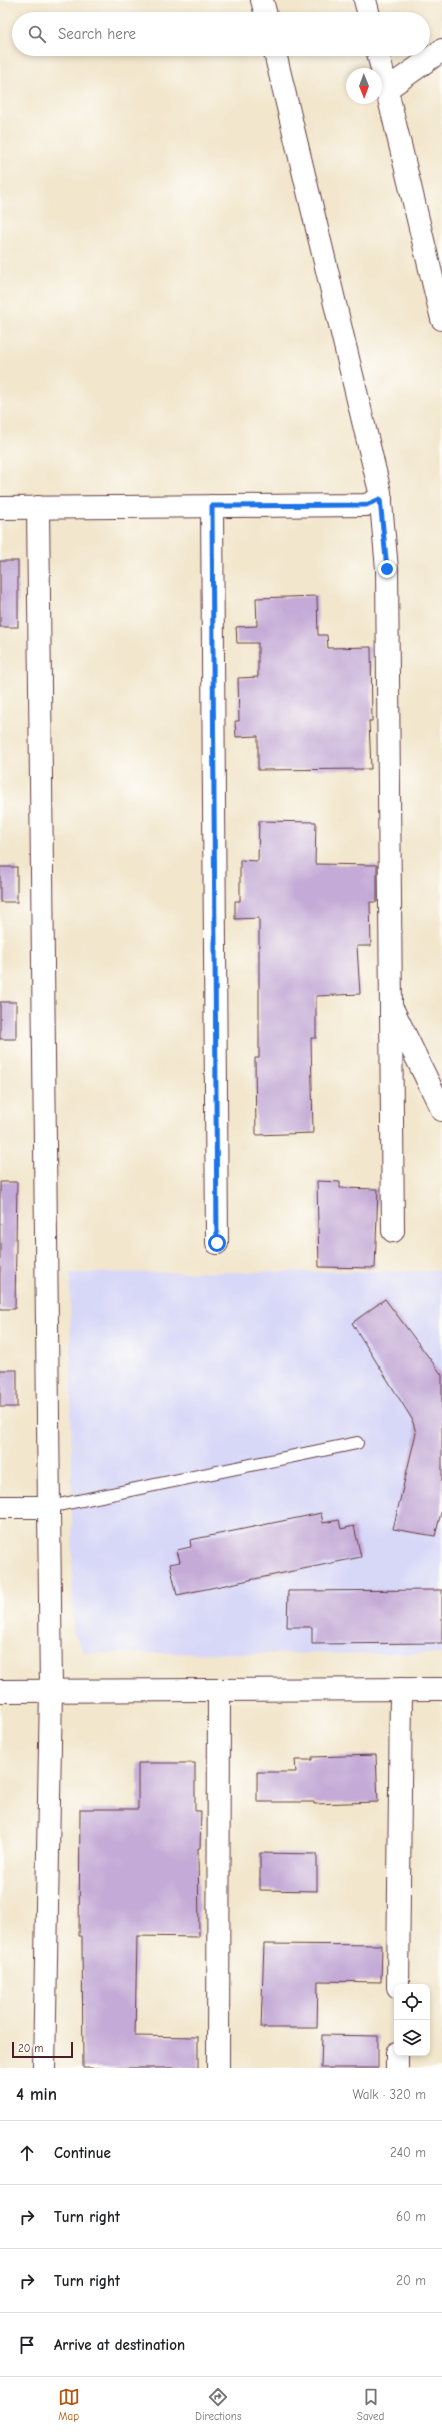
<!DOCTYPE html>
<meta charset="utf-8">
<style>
body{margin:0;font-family:"Comic Neue",sans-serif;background:#f6f6f6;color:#202124}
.controls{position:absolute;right:12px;bottom:12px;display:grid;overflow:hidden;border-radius:8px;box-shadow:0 2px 6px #0003}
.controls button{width:36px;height:36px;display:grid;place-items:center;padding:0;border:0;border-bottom:1px solid #e0e0e0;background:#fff;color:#202124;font:20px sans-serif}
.compass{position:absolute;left:346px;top:68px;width:36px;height:36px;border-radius:50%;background:#fff;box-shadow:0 2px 6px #0003;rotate:179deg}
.scale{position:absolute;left:12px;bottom:10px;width:61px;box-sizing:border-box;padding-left:4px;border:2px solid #4a1f2b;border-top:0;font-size:11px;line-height:14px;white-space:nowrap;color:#4a1f2b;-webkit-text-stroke:3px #fdfcf7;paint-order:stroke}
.stop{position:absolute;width:12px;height:12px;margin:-9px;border:3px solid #1a73e8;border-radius:50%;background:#fff}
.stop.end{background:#1a73e8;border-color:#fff;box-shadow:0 1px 4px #0008}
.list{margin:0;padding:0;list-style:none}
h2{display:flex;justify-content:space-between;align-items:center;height:52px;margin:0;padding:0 16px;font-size:17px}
h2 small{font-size:13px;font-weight:400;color:#757577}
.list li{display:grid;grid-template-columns:26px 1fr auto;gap:12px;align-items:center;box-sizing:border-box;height:64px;padding:0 16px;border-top:1px solid #e0e0e0}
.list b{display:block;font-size:15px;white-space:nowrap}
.list em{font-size:13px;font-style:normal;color:#757577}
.icon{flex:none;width:22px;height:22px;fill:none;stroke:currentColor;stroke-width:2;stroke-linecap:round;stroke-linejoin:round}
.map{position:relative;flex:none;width:442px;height:2068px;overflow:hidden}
.search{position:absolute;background:#fff;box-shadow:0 2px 6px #0003;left:12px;right:12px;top:12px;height:44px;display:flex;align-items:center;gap:10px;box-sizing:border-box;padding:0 14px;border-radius:22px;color:#757577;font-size:15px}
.sheet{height:308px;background:#fff}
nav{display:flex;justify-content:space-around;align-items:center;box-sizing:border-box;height:56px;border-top:1px solid #e0e0e0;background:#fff;font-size:11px;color:#757577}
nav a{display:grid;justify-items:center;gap:2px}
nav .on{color:#b45309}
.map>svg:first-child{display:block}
.built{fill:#d7d7f8}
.building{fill:#c4abd7}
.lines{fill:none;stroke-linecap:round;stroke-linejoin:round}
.service-casing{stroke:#633d43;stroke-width:14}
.minor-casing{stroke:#633d43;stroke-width:24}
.service{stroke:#fff;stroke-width:12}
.minor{stroke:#fff;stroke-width:22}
.route{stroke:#1a73e8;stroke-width:5}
</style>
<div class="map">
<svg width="442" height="2068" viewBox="0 0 442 2068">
<rect width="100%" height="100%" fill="#fdfcf7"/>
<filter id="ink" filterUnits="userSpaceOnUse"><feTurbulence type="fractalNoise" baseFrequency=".025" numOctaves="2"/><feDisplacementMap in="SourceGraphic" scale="8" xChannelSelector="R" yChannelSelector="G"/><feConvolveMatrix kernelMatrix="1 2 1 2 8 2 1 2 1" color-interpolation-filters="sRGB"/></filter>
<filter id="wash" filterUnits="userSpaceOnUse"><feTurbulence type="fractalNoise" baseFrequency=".012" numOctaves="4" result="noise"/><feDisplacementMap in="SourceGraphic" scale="16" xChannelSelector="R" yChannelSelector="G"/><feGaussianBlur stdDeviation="0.9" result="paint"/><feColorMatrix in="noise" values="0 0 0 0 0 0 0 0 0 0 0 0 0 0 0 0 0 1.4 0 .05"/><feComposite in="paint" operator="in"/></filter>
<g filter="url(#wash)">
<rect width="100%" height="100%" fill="#f2e6cc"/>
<path class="built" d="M 442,1271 L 442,1654 L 85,1653 L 73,1632 L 70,1273 Z"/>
<g id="blocks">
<g class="building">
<rect x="0" y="561" width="18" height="66"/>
<path d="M 317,596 L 318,635 L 327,635 L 328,648 L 371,647 L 372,721 L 369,721 L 371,769 L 258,770 L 258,736 L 236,737 L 235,721 L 239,721 L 238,678 L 258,677 L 258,643 L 237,643 L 236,627 L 257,626 L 256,598 Z"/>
<path d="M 259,821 L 316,822 L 315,864 L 377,865 L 377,902 L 370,902 L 371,946 L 357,946 L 360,994 L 316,996 L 316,1038 L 311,1038 L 313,1133 L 256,1135 L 255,1058 L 259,1058 L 259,918 L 235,919 L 235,901 L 240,901 L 240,860 L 258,861 Z"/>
<rect x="0" y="867" width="17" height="35"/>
<rect x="0" y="1002" width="16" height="37"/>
<path d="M 317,1181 L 340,1182 L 340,1188 L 378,1189 L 375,1268 L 319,1267 Z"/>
<path d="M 0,1182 L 17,1182 L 15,1309 L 0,1309 Z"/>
<path d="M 385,1299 L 442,1375 L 442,1509 L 435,1536 L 393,1529 L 416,1433 L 412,1419 L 352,1323 Z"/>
<rect x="0" y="1370" width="17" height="37"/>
<path d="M 321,1513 L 323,1523 L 339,1520 L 341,1529 L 354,1526 L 361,1557 L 177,1595 L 170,1564 L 180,1562 L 177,1550 L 191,1547 L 190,1540 Z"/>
<path d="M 442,1590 L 442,1643 L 312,1644 L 312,1627 L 287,1627 L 288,1591 Z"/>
<path d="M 376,1755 L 378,1802 L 314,1804 L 314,1802 L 257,1802 L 257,1772 L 296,1772 L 295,1760 L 312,1760 L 312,1757 Z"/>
<path d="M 138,1763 L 195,1763 L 195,1811 L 201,1811 L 200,1848 L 198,1848 L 199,1937 L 137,1936 L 135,2036 L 198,2037 L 198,2068 L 83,2068 L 82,1936 L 79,1936 L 80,1809 L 138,1809 Z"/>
<path d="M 260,1853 L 317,1854 L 317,1891 L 260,1890 Z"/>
<path d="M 264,1944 L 382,1945 L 381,1982 L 318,1981 L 317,2028 L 261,2028 Z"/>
<path d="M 322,2035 L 378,2036 L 378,2068 L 321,2068 Z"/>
</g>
</g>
</g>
<g filter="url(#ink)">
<use href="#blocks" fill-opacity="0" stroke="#633d43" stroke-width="1"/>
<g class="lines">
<defs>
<path id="service" d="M 49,1507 L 357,1443"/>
<g id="minor">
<path d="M 262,0 L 267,19"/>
<path d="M 365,0 L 370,19"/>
<path d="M 274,49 L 380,492 L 387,569 L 393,1231"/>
<path d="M 377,49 L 442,319"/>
<path d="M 387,89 L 442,50"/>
<path d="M 212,506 L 217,1243"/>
<path d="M 38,507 L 51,1691 L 44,2068"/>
<path d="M 0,508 L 366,505 L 381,499"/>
<path d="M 394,1012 L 442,1110"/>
<path d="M 0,1507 L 49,1507"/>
<path d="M 0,1691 L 442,1689"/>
<path d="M 398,1987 L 401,1689"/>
<path d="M 218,2068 L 219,1690"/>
<path d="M 397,2068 L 397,2053"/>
</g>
</defs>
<use href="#service" class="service-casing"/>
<use href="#minor" class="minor-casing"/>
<use href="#service" class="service"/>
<use href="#minor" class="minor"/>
</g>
</g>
<g class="lines" filter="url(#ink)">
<path class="route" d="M 217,1243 L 212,506 L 366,505 L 380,499 L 387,569"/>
</g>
</svg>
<div class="controls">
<button><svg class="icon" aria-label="locate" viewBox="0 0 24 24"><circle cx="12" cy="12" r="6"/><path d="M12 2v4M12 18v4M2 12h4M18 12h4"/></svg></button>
<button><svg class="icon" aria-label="layers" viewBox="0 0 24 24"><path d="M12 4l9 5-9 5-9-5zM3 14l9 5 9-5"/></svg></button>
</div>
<svg class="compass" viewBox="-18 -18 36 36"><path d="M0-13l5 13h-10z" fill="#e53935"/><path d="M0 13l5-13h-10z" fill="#757577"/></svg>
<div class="scale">20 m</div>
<div class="stop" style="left:217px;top:1243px"></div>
<div class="stop end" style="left:387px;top:569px"></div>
<div class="search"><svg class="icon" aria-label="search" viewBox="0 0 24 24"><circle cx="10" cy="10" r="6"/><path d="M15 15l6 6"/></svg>Search here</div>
</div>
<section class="sheet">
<h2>4 min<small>Walk · 320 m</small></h2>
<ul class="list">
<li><svg class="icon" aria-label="ahead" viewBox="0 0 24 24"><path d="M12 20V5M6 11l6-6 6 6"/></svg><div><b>Continue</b></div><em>240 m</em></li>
<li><svg class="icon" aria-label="right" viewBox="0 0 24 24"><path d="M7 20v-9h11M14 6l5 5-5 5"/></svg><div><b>Turn right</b></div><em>60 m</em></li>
<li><svg class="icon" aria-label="right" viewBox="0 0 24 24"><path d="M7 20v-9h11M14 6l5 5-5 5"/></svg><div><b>Turn right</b></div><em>20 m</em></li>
<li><svg class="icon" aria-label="arrive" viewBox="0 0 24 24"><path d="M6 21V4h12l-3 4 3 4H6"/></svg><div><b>Arrive at destination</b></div></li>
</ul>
</section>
<nav>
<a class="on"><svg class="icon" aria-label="map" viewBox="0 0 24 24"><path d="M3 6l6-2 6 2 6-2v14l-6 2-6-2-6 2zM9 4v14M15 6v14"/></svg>Map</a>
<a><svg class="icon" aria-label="directions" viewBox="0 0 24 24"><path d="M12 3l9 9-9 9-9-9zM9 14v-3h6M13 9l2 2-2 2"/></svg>Directions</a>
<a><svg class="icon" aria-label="saved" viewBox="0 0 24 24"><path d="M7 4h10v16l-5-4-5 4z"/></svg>Saved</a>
</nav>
